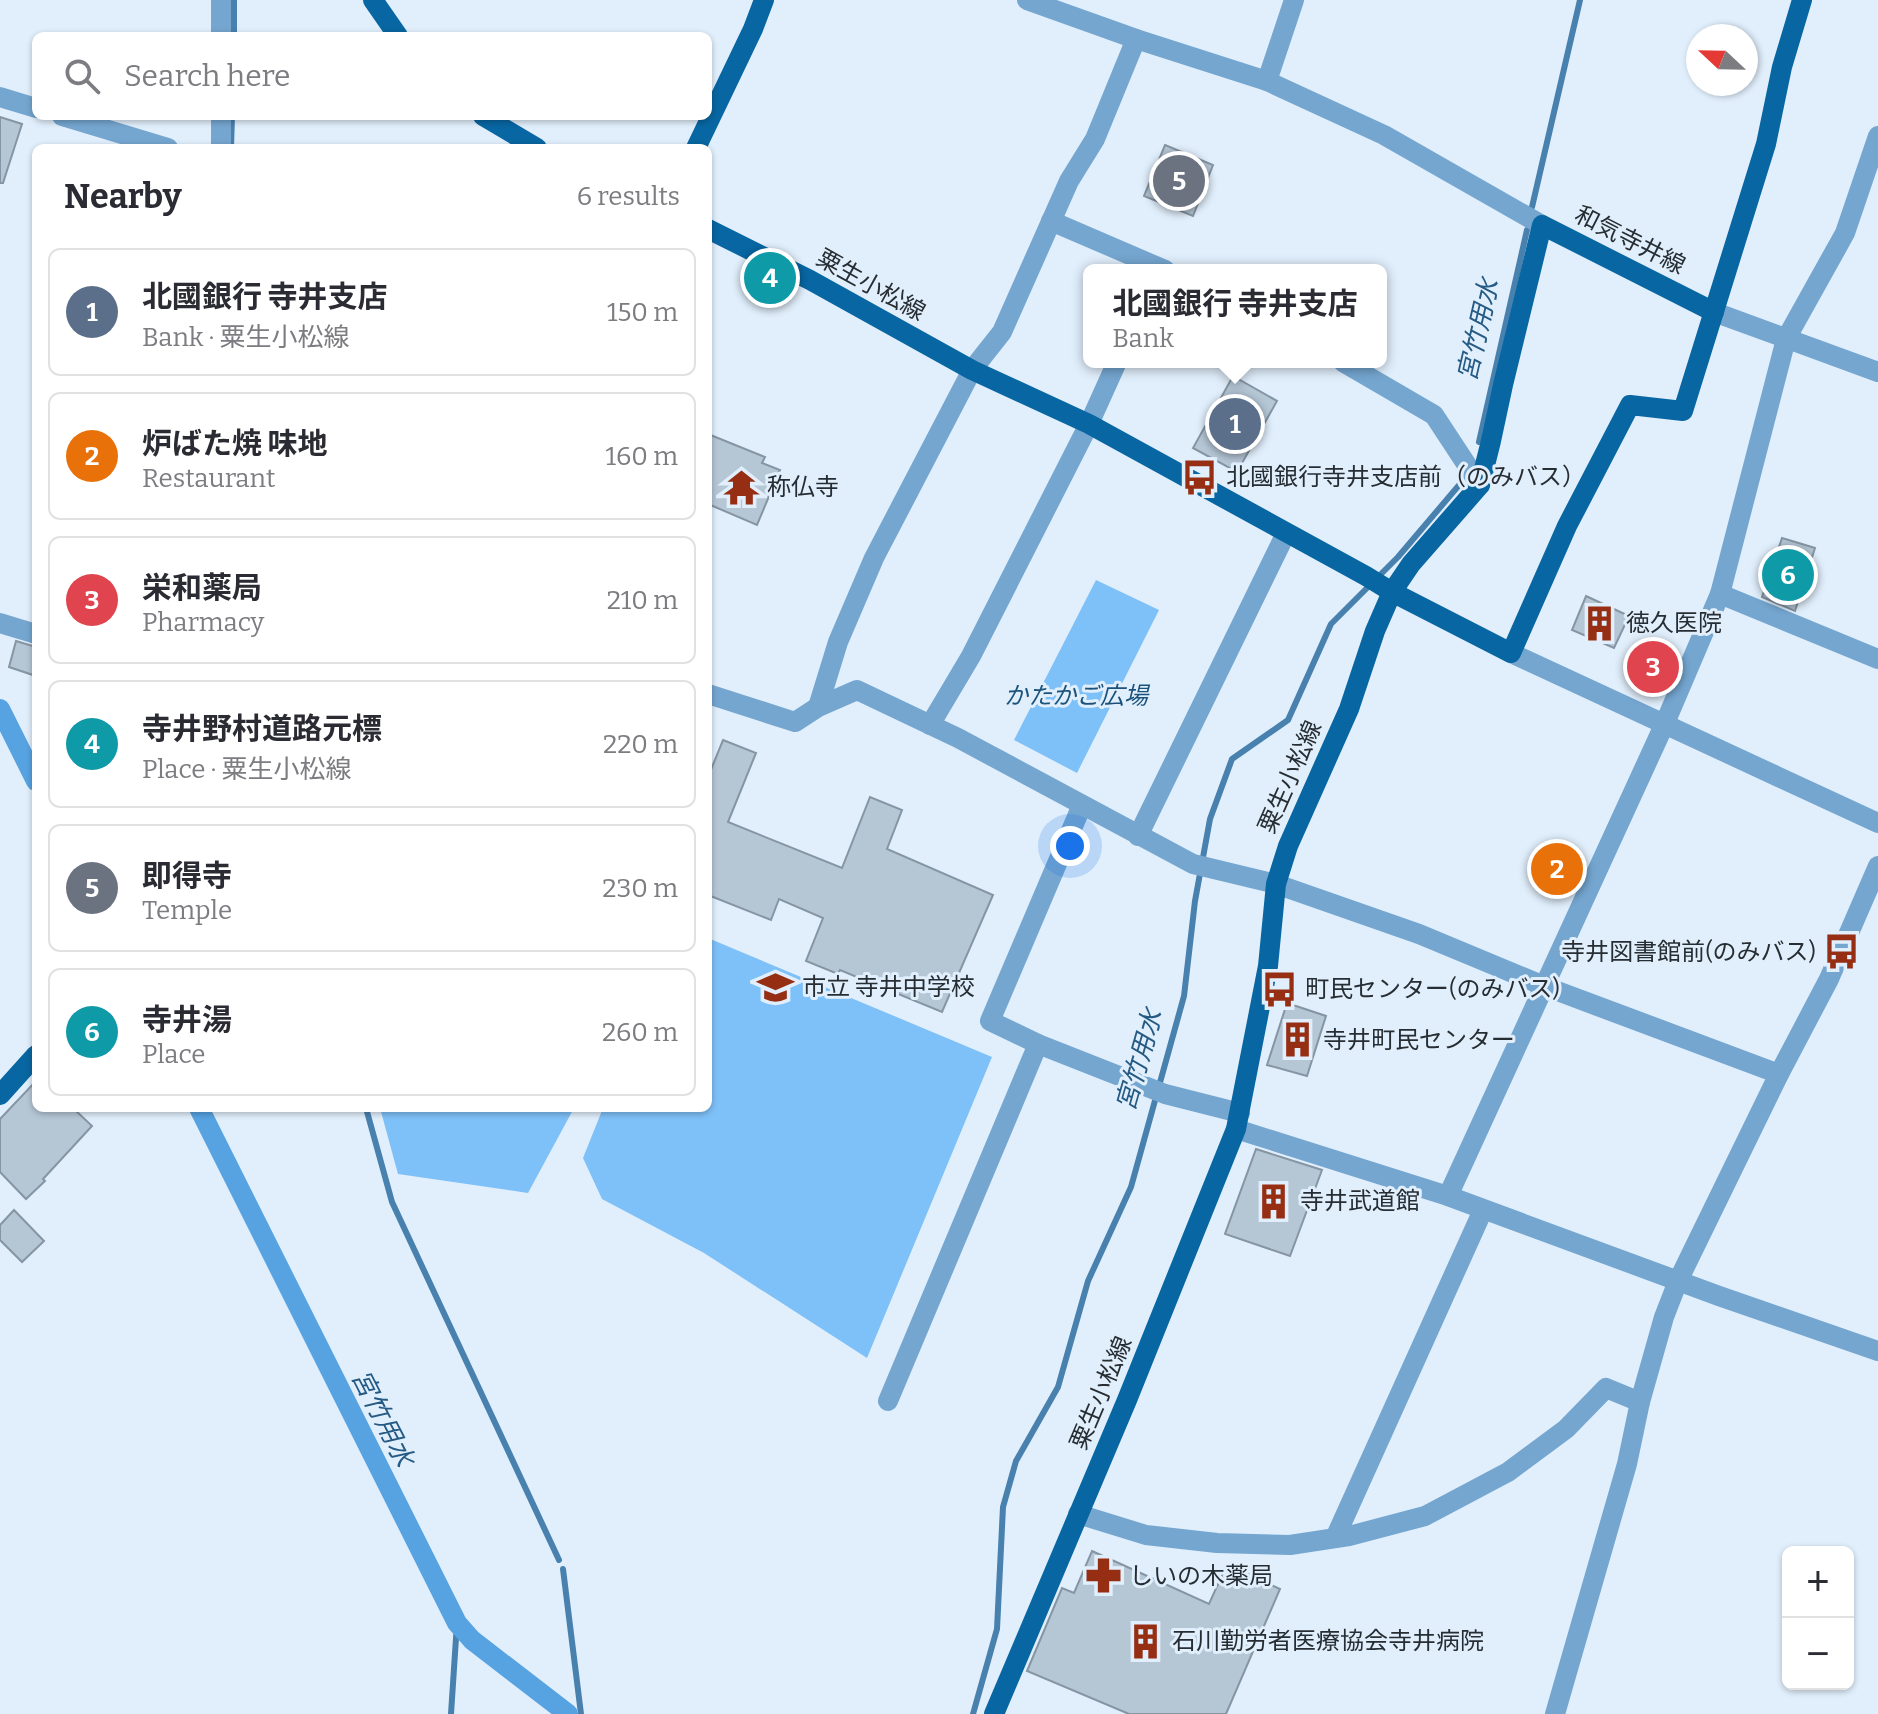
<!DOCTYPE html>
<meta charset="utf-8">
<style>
body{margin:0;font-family:Bitter,"Noto Sans JP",serif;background:#f7f7f7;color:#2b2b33}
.controls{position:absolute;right:24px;bottom:24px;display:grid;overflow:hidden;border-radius:12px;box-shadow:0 2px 6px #0004}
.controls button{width:72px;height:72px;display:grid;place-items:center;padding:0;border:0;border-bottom:2px solid #e1e1e2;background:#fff;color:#2b2b33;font:40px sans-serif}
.compass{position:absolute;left:1686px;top:24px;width:72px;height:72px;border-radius:50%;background:#fff;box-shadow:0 2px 6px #0004;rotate:292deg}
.you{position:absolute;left:1070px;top:846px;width:28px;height:28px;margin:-20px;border:6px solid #fff;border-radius:50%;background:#1a73e8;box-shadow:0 0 0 12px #1a73e833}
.badge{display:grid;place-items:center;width:52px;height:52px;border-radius:50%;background:#d93025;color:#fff;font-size:26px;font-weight:700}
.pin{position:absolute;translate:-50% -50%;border:4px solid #fff;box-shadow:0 2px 8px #0006}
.popup{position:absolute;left:1083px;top:264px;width:304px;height:104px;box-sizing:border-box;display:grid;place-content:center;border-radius:12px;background:#fff;filter:drop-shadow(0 2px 6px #0005);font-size:26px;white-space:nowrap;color:#7c7c81}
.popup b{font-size:30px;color:#2b2b33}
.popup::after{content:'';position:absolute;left:50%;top:100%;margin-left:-16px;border:16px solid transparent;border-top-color:#fff}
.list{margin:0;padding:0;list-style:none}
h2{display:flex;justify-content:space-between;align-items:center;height:104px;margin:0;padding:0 32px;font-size:34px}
h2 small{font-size:26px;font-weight:400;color:#7c7c81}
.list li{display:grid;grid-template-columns:52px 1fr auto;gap:24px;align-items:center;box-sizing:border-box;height:128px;margin:0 16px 16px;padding:0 16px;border:2px solid #e1e1e2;border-radius:12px}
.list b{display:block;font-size:30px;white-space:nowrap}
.list p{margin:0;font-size:26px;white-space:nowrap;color:#7c7c81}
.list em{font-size:26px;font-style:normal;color:#7c7c81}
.icon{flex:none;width:44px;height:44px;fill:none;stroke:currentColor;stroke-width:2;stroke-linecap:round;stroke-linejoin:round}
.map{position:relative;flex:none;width:1878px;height:1714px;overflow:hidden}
.search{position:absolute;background:#fff;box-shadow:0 2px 6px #0004;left:32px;top:32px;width:680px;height:88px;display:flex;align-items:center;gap:20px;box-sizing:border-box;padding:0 28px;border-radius:12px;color:#7c7c81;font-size:30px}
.panel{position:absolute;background:#fff;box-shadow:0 2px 6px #0004;left:32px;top:144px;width:680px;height:968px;border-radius:12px}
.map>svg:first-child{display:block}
.green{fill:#7ec0f8}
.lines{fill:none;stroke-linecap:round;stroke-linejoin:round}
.stream{stroke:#4880ae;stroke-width:6}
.canal{stroke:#57a3e2;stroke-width:20}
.building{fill:#b5c6d5;stroke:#8595a3;stroke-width:2}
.minor{stroke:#75a6d0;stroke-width:20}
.major{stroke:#0866a2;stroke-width:20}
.labels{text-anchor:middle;stroke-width:6;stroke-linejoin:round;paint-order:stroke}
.street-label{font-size:24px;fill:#262d33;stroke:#e1effc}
.poi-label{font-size:24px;fill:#262d33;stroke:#e1effc;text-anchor:start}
.park-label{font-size:24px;font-style:italic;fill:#1a527b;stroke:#e1effc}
.water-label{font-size:26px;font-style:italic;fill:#245a84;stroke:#e1effc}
</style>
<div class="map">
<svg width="1878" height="1714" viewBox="0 0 1878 1714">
<rect width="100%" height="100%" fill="#e1effc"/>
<g class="green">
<path d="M 1096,580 L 1159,610 L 1077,773 L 1014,740 Z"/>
<path d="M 708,938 L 992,1057 L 867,1358 L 704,1253 L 602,1199 L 583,1158 L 603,1108 L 708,1108 Z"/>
<path d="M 380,1108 L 574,1108 L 528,1193 L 398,1174 Z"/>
</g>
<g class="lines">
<g class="stream">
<path d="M 234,0 L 234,36"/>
<path d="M 231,148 L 232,116"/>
<path d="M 1532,207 L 1580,0"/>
<path d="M 1479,442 L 1527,230"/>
<path d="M 1378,577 L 1398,557 L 1460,484"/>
<path d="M 366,1108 L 392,1202 L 559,1560"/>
<path d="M 563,1569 L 581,1714"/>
<path d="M 451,1714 L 457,1623"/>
<path d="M 973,1714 L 997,1629 L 1003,1507 L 1016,1461 L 1058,1387 L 1088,1281 L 1131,1187 L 1184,996 L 1195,901 L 1210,819 L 1232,759 L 1288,720 L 1331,624 L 1370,585"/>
</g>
<g class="canal">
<path d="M 0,709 L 36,781"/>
<path d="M 199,1108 L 457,1623 L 472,1640 L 568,1714"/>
</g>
</g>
<g class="building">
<path d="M 0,117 L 22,124 L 3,183 L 0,183 Z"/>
<path d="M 1165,145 L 1213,165 L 1193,216 L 1144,196 Z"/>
<path d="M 1233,376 L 1277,401 L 1237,472 L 1193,448 Z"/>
<path d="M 708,434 L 765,457 L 762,463 L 780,470 L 757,525 L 708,504 Z"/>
<path d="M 1782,538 L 1815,548 L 1795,611 L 1762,597 Z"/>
<path d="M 1586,596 L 1629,616 L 1614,648 L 1572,630 Z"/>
<path d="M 16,641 L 36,647 L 36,676 L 9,667 Z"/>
<path d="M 1647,649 L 1671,659 L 1659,685 L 1636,674 Z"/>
<path d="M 723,740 L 756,753 L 728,822 L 842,868 L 870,797 L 902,810 L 887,849 L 993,895 L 942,1012 L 840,970 L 838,974 L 806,961 L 823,918 L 779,899 L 771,920 L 708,895 L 708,777 Z"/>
<path d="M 1546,847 L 1582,861 L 1568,891 L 1532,877 Z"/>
<path d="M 1287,1003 L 1326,1016 L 1307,1076 L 1267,1065 Z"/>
<path d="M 36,1081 L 36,1108 L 73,1108 L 92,1126 L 43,1179 L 45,1181 L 26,1199 L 0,1172 L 0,1119 Z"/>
<path d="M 1256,1149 L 1322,1170 L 1290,1256 L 1225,1234 Z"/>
<path d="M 14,1210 L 44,1241 L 22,1262 L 0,1240 L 0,1225 Z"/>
<path d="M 1092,1551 L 1209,1604 L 1227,1564 L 1280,1589 L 1226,1714 L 1129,1714 L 1027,1671 L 1062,1588 L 1074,1593 Z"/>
</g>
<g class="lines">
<g class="minor">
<path d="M 221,0 L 221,36"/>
<path d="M 1027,0 L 1136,39 L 1267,81 L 1384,135 L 1542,225"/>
<path d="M 1267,81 L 1294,0"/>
<path d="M 0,97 L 36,108"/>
<path d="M 62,116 L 168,148"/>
<path d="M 221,148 L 221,116"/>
<path d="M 1051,221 L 1165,270"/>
<path d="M 1714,312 L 1878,372"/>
<path d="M 1343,362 L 1434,415 L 1480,485"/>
<path d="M 1720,594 L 1878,659"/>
<path d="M 0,623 L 36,634"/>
<path d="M 1511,653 L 1878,823"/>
<path d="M 708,694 L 795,722 L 818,707 L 857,690 L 958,738 L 1193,864 L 1276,884 L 1419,934 L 1544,986 L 1779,1074"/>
<path d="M 818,707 L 838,642 L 874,558 L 972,370 L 1002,332 L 1069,181 L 1095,139 L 1136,39"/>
<path d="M 930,725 L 971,656 L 1089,424 L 1117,362"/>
<path d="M 1082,805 L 990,1021 L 1038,1044 L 1165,1094 L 1240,1113"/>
<path d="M 1138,836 L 1286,533"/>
<path d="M 1236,1129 L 1448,1196 L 1719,1296 L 1878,1351"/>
<path d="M 1448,1196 L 1665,723 L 1720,594 L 1786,339 L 1845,233 L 1878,136"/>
<path d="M 888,1401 L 1038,1044"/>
<path d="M 1078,1514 L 1146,1535 L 1217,1543 L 1290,1545 L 1349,1536 L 1425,1516 L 1508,1472 L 1566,1429 L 1606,1388 L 1640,1402"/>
<path d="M 1335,1538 L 1483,1210"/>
<path d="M 1555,1714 L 1627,1464 L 1640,1402 L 1664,1317 L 1678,1281 L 1779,1074 L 1829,979 L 1878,866"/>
</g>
<g class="major">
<path d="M 373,0 L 398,36"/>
<path d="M 483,116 L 537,148"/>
<path d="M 696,148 L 753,29 L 764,0"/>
<path d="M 708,229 L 810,280 L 972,370 L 1089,424 L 1366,576 L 1392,592 L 1511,653 L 1567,526 L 1630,405 L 1683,411 L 1766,144 L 1782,67 L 1802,0"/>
<path d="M 0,1095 L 36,1055"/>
<path d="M 994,1714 L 1127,1400 L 1236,1129 L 1268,966 L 1276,884 L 1288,846 L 1349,709 L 1375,631 L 1392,592 L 1411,564 L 1480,485 L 1491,441 L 1503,385 L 1542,225 L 1714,312"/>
</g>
</g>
<defs>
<symbol id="bus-bare" viewBox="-9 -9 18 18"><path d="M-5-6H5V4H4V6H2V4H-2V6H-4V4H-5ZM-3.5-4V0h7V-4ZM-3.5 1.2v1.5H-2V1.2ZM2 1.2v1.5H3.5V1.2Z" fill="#962e13" stroke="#e1effc" stroke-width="2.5" paint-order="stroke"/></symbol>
<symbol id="temple-bare" viewBox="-9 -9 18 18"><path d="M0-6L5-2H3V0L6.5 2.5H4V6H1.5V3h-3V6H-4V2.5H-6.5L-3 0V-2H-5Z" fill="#962e13" stroke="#e1effc" stroke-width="2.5" paint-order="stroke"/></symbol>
<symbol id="building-bare" viewBox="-9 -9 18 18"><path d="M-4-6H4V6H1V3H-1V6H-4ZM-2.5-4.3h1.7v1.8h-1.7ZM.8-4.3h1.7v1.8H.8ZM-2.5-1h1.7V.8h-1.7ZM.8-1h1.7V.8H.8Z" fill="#962e13" stroke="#e1effc" stroke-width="2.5" paint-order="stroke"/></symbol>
<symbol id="school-bare" viewBox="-9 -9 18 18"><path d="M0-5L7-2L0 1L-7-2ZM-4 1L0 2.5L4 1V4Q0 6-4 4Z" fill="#962e13" stroke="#e1effc" stroke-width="2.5" paint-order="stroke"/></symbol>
<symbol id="pharmacy-bare" viewBox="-9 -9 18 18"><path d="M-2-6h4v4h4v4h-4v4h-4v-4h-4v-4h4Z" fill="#962e13" stroke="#e1effc" stroke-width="2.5" paint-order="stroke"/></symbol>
</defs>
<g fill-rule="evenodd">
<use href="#bus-bare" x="1174" y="452" width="51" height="51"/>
<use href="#temple-bare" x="716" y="462" width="51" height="51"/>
<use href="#building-bare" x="1574" y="598" width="51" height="51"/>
<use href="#bus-bare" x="1816" y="926" width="51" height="51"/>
<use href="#school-bare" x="750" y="962" width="51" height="51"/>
<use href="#bus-bare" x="1254" y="964" width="51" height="51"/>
<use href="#building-bare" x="1272" y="1014" width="51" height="51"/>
<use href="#building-bare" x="1248" y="1176" width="51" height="51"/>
<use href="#pharmacy-bare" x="1078" y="1550" width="51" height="51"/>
<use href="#building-bare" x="1120" y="1616" width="51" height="51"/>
</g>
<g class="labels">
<g class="street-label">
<text transform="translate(1630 240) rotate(27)" y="8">和気寺井線</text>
<text transform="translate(871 285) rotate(29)" y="8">粟生小松線</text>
<text transform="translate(1290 777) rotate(-66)" y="8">粟生小松線</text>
<text transform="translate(1101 1393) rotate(-67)" y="8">粟生小松線</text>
</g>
<g class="poi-label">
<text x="1226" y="485">北國銀行寺井支店前（のみバス）</text>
<text x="767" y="495">称仏寺</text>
<text x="1626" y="631">徳久医院</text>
<text x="1816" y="960" text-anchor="end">寺井図書館前(のみバス)</text>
<text x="802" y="995">市立 寺井中学校</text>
<text x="1305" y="997">町民センター(のみバス)</text>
<text x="1323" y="1048">寺井町民センター</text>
<text x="1300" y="1209">寺井武道館</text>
<text x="1129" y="1584">しいの木薬局</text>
<text x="1172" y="1649">石川勤労者医療協会寺井病院</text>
</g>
<g class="park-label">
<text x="1076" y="704">かたかご広場</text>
</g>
<g class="water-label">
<text transform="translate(1478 330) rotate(-77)" y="9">宮竹用水</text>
<text transform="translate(1139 1060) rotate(-74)" y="9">宮竹用水</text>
<text transform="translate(383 1418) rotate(63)" y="9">宮竹用水</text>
</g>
</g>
</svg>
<div class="controls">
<button>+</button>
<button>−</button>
</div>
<svg class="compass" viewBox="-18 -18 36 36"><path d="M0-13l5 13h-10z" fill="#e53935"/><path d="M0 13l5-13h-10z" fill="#7c7c81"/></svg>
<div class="you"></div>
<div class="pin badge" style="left:1235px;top:424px;background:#5c6f8a">1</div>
<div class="popup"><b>北國銀行 寺井支店</b>Bank</div>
<div class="pin badge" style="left:1557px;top:869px;background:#e8710a">2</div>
<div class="pin badge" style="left:1653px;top:667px;background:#e0444e">3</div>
<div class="pin badge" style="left:770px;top:278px;background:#0f9aa8">4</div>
<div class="pin badge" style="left:1179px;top:181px;background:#6b7280">5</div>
<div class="pin badge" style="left:1788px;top:575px;background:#0f9aa8">6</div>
<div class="search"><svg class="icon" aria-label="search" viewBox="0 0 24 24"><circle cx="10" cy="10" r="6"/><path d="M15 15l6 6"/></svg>Search here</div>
<section class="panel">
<h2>Nearby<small>6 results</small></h2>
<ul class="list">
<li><span class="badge" style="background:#5c6f8a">1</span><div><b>北國銀行 寺井支店</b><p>Bank · 粟生小松線</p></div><em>150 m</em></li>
<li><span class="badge" style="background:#e8710a">2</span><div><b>炉ばた焼 味地</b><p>Restaurant</p></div><em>160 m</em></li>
<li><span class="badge" style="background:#e0444e">3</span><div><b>栄和薬局</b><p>Pharmacy</p></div><em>210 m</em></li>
<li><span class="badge" style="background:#0f9aa8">4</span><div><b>寺井野村道路元標</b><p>Place · 粟生小松線</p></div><em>220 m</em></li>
<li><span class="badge" style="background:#6b7280">5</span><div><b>即得寺</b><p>Temple</p></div><em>230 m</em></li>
<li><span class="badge" style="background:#0f9aa8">6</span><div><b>寺井湯</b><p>Place</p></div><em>260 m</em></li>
</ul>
</section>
</div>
